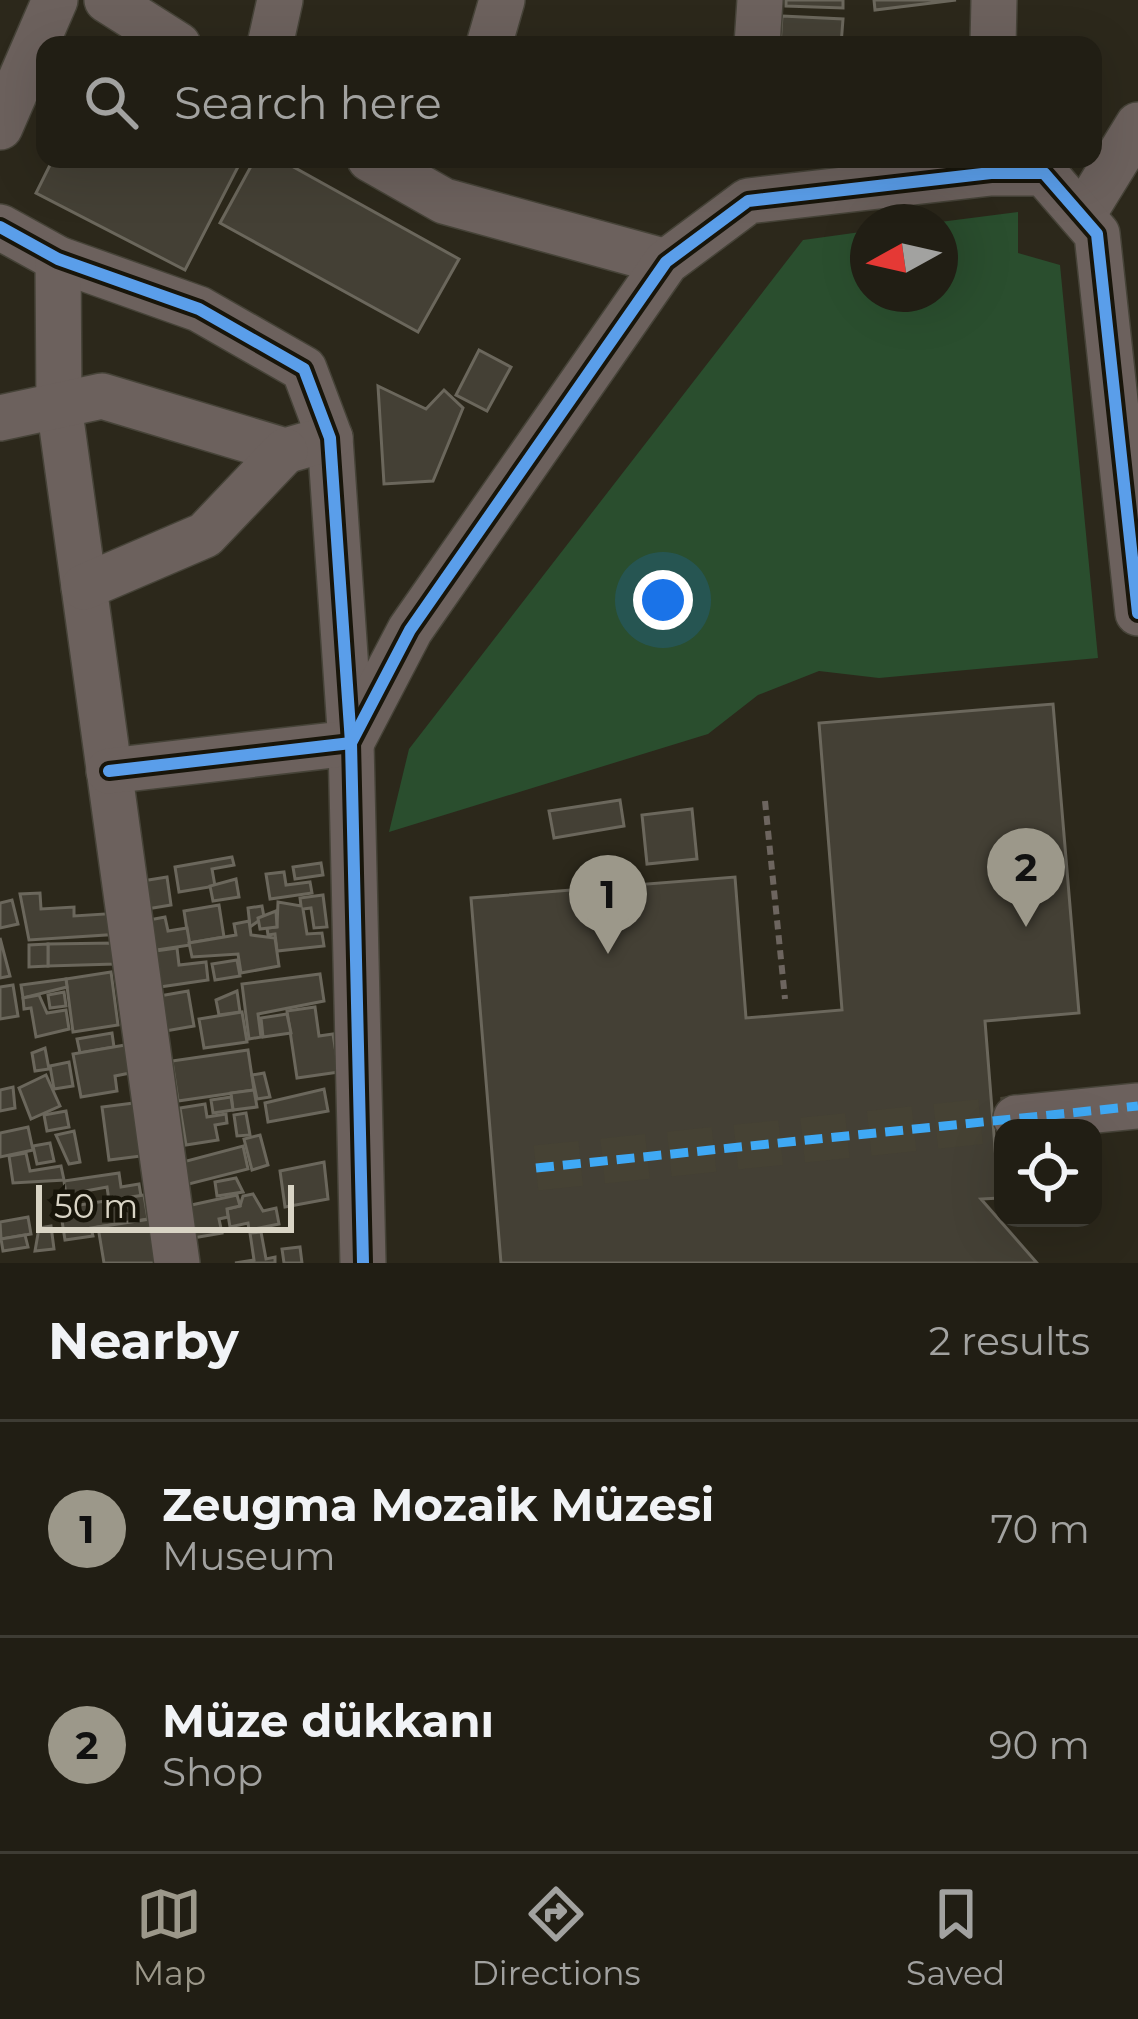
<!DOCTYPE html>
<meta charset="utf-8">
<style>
body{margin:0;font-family:Montserrat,sans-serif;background:#29271d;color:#f1f3f6}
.controls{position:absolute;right:36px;bottom:36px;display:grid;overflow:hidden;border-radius:24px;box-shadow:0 12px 48px #0002}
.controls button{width:108px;height:108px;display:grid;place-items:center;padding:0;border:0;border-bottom:3px solid #3e3c34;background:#211e14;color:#f1f3f6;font:60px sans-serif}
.compass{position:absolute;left:850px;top:204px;width:108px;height:108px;border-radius:50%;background:#211e14;box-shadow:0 12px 48px #0002;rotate:262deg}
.scale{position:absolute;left:36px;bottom:30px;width:258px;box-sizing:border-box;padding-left:12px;border:6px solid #d9d4c5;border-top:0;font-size:33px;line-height:42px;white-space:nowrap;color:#d9d4c5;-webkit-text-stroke:9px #18150a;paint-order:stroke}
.you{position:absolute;left:663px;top:600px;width:42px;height:42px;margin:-30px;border:9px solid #fff;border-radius:50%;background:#1a73e8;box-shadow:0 0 0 18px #1a73e833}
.badge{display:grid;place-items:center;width:78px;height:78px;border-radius:50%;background:#9c988a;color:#111;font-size:39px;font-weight:700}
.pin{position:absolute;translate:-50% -99px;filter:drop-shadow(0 3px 6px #0008)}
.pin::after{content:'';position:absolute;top:63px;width:42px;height:36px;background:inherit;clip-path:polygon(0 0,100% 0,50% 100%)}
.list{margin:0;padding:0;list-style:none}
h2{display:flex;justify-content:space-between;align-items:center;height:156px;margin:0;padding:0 48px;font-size:51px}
h2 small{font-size:39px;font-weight:400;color:#a2a2a0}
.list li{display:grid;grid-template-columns:78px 1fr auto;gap:36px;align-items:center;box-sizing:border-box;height:216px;padding:0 48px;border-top:3px solid #3e3c34}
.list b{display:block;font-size:45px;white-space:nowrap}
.list p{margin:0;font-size:39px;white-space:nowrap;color:#a2a2a0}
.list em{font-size:39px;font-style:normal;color:#a2a2a0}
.icon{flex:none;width:66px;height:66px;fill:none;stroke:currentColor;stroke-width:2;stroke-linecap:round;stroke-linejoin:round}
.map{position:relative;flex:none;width:1138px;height:1263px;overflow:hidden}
.search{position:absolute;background:#211e14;box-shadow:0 12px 48px #0002;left:36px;right:36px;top:36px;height:132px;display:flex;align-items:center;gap:30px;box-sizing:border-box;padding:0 42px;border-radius:24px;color:#a2a2a0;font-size:45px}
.sheet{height:588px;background:#211e14}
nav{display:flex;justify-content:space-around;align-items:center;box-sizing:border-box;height:168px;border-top:3px solid #3e3c34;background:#211e14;font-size:33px;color:#a2a2a0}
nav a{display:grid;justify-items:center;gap:6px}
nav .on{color:#9c988a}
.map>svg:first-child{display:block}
.green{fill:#2a4e2e}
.building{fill:#444035;stroke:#6b675c;stroke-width:3}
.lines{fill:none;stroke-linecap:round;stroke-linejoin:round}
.minor-tunnel{stroke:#464234;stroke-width:45;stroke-dasharray:45 22;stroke-linecap:butt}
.minor-casing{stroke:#464338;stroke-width:48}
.path{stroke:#6d655f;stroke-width:6;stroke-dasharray:9 6;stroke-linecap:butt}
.minor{stroke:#6c615d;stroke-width:45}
.quiet{stroke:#3fa9f5;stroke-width:9;stroke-dasharray:18 9;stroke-linecap:butt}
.cycleway-casing{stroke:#18150a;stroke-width:20}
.cycleway{stroke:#5a9eea;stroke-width:12}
</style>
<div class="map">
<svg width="1138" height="1263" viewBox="0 0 1138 1263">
<rect width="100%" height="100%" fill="#2c281b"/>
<path class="green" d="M 1018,212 L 1018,253 L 1060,265 L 1098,658 L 879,678 L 819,671 L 758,695 L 708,734 L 389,832 L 409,749 L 803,240 L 868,231 L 868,294 L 940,294 L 940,222 Z"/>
<g class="building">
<path d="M 786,0 L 843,0 L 843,8 L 786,6 Z"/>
<path d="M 874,0 L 956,0 L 875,10 Z"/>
<path d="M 782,16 L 843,19 L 841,45 L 780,45 Z"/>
<path d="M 53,159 L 242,159 L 185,270 L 36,193 Z"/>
<path d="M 255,159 L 279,159 L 459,259 L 418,332 L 220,223 Z"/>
<path d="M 479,350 L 511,367 L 487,411 L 456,395 Z"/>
<path d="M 378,386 L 426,409 L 444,390 L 463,408 L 433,481 L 384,484 Z"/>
<path d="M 1053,704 L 1079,1013 L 985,1021 L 999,1198 L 981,1199 L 1037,1263 L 501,1263 L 471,898 L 735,877 L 746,1018 L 842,1010 L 819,723 Z"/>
<path d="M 620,800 L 624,826 L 554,838 L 549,811 Z"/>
<path d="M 692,809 L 697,859 L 647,864 L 642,815 Z"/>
<path d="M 232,857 L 234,865 L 212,869 L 215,886 L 179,892 L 175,867 Z"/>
<path d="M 321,863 L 323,875 L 295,879 L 293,867 Z"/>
<path d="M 284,872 L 286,885 L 310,882 L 312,893 L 270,899 L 266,874 Z"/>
<path d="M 167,877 L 171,905 L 141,910 L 136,882 Z"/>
<path d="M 236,879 L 239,897 L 213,901 L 210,886 Z"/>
<path d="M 40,893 L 41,909 L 74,907 L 74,916 L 120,913 L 121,934 L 29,940 L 20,894 Z"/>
<path d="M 323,895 L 327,927 L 314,928 L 311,908 L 303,909 L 307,934 L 322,933 L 324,946 L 277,951 L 275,934 L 268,935 L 267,928 L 277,927 L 278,902 L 301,906 L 300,898 Z"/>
<path d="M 12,900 L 18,924 L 0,928 L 0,903 Z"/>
<path d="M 219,905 L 224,937 L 189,943 L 184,911 Z"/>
<path d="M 262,906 L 264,917 L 250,927 L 248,908 Z"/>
<path d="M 276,911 L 277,927 L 260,929 L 258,918 Z"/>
<path d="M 165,917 L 168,931 L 187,928 L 190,945 L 150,951 L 144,921 Z"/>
<path d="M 249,921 L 251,935 L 275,938 L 279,966 L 241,973 L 238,954 L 192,957 L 189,943 L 236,935 L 234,924 Z"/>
<path d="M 0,938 L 10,976 L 0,978 Z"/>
<path d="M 114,943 L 115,964 L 48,966 L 48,944 Z"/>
<path d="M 48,944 L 48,966 L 29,967 L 29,945 Z"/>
<path d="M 177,948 L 179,965 L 206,962 L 208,980 L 153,988 L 148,952 Z"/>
<path d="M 237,960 L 240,976 L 215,980 L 212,964 Z"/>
<path d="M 111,972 L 118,1025 L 73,1032 L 66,979 Z"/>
<path d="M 320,974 L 324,1001 L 258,1014 L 261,1037 L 249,1039 L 242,984 Z"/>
<path d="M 66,979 L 67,987 L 23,998 L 21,985 Z"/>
<path d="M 13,985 L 18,1016 L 0,1019 L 0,987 Z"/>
<path d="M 188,991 L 194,1026 L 154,1033 L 148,998 Z"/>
<path d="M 237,991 L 240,1012 L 219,1015 L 216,1000 Z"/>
<path d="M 64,992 L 66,1006 L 50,1008 L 48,995 Z"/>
<path d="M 39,995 L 47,1013 L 66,1010 L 69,1029 L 36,1037 L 31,1008 L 24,1009 L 23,998 Z"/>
<path d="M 315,1007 L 319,1036 L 333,1034 L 339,1072 L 297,1078 L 287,1011 Z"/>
<path d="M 242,1012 L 247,1042 L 204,1048 L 199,1019 Z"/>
<path d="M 287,1014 L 291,1033 L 263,1037 L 261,1018 Z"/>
<path d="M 112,1033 L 114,1047 L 80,1053 L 77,1039 Z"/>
<path d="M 125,1045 L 130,1073 L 115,1076 L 117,1091 L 81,1097 L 73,1054 Z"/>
<path d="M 45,1048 L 49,1069 L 35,1071 L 32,1053 Z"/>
<path d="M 248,1050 L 254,1090 L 178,1101 L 172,1061 Z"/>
<path d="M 69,1062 L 73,1086 L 54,1089 L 50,1066 Z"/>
<path d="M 264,1073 L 270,1097 L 257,1099 L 252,1075 Z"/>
<path d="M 46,1075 L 60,1106 L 31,1119 L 19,1088 Z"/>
<path d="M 13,1087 L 15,1108 L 0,1111 L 0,1090 Z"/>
<path d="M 324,1089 L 328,1111 L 268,1122 L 265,1103 Z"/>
<path d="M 254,1090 L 257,1107 L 233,1110 L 231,1093 Z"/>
<path d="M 231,1097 L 233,1110 L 213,1113 L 211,1100 Z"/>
<path d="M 142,1102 L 149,1155 L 109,1160 L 102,1107 Z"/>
<path d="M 205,1104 L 207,1117 L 226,1114 L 227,1123 L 215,1125 L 218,1140 L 186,1145 L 180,1108 Z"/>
<path d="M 66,1111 L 69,1127 L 47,1131 L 44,1115 Z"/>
<path d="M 246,1113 L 250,1135 L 237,1136 L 234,1115 Z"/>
<path d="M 28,1127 L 33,1150 L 0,1157 L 0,1133 Z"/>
<path d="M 74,1131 L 80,1162 L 69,1164 L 56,1135 Z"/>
<path d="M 260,1135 L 268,1165 L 252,1170 L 244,1139 Z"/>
<path d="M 50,1143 L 54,1161 L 37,1164 L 33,1146 Z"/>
<path d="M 243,1146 L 248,1169 L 185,1185 L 179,1163 Z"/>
<path d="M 26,1153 L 30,1171 L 61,1166 L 64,1180 L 13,1183 L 9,1156 Z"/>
<path d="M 324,1162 L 328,1199 L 285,1207 L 280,1171 Z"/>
<path d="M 119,1173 L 121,1187 L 139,1184 L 141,1196 L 109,1201 L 107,1187 L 80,1192 L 81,1200 L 67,1202 L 64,1181 Z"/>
<path d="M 236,1178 L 243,1192 L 217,1196 L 215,1182 Z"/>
<path d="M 253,1194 L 263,1211 L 276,1208 L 279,1224 L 249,1230 L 248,1223 L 230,1227 L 227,1209 L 240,1206 L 243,1196 Z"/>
<path d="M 144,1195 L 148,1219 L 91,1228 L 93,1236 L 65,1240 L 60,1208 Z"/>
<path d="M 237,1195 L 240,1206 L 227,1209 L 228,1217 L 219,1219 L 222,1233 L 193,1238 L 187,1206 Z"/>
<path d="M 28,1217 L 31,1234 L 1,1239 L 0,1222 Z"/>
<path d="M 157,1218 L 164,1263 L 104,1263 L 98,1227 Z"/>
<path d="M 51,1226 L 54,1249 L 35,1251 L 39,1228 Z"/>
<path d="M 261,1232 L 266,1259 L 275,1257 L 275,1263 L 235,1263 L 254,1260 L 250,1233 Z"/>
<path d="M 25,1235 L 28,1247 L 3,1251 L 1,1239 Z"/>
<path d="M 300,1247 L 302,1263 L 284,1263 L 282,1249 Z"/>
</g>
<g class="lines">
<path class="minor-tunnel" d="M 536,1168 L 1016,1118"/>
<defs>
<g id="minor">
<path d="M 107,0 L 178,45"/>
<path d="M 270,45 L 280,0"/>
<path d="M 489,45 L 502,0"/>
<path d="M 757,45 L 760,0"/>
<path d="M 993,45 L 994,0"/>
<path d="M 0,127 L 55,0"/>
<path d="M 370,159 L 444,201 L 666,262"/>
<path d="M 1082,216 L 1138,125"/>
<path d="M 0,227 L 58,259 L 199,309 L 304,369 L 330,438 L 351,743 L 363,1263"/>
<path d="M 58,259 L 59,405 L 177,1263"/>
<path d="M 0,418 L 102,396 L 285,451 L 330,438"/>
<path d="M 84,587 L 205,535 L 285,451"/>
<path d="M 109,771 L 351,743 L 410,630 L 666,262 L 748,201 L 991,173 L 1044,173 L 1097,234 L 1138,613"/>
<path d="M 1016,1118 L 1138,1106"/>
</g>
</defs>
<use href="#minor" class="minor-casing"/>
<path class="path" d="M 765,801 L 785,999"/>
<use href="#minor" class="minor"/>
<path class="quiet" d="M 536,1168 L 1138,1106"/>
<defs>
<g id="cycleway">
<path d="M 0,227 L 58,259 L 199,309 L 304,369 L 330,438 L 351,743 L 363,1263"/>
<path d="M 109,771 L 351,743 L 410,630 L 666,262 L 748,201 L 991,173 L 1044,173 L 1097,234 L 1138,613"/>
</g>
</defs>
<use href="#cycleway" class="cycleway-casing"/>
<use href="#cycleway" class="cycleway"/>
</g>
</svg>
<div class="controls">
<button><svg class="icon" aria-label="locate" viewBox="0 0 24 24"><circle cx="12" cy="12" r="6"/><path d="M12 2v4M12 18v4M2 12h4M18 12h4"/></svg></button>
</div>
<svg class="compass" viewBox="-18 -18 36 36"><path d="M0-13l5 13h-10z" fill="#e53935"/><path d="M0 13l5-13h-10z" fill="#a2a2a0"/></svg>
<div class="scale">50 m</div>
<div class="you"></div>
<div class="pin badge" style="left:608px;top:954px">1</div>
<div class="pin badge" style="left:1026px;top:927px">2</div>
<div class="search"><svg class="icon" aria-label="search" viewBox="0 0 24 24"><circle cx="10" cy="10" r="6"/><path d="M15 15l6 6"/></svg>Search here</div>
</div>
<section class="sheet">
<h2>Nearby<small>2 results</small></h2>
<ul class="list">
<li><span class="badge">1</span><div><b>Zeugma Mozaik Müzesi</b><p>Museum</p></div><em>70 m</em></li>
<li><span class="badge">2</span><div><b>Müze dükkanı</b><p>Shop</p></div><em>90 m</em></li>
</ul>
</section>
<nav>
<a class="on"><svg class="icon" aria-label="map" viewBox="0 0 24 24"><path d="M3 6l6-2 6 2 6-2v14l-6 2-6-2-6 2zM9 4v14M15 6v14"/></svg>Map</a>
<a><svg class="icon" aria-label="directions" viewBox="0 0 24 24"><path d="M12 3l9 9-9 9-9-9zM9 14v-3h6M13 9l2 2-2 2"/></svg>Directions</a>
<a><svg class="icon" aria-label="saved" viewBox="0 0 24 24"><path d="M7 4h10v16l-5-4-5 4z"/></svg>Saved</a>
</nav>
